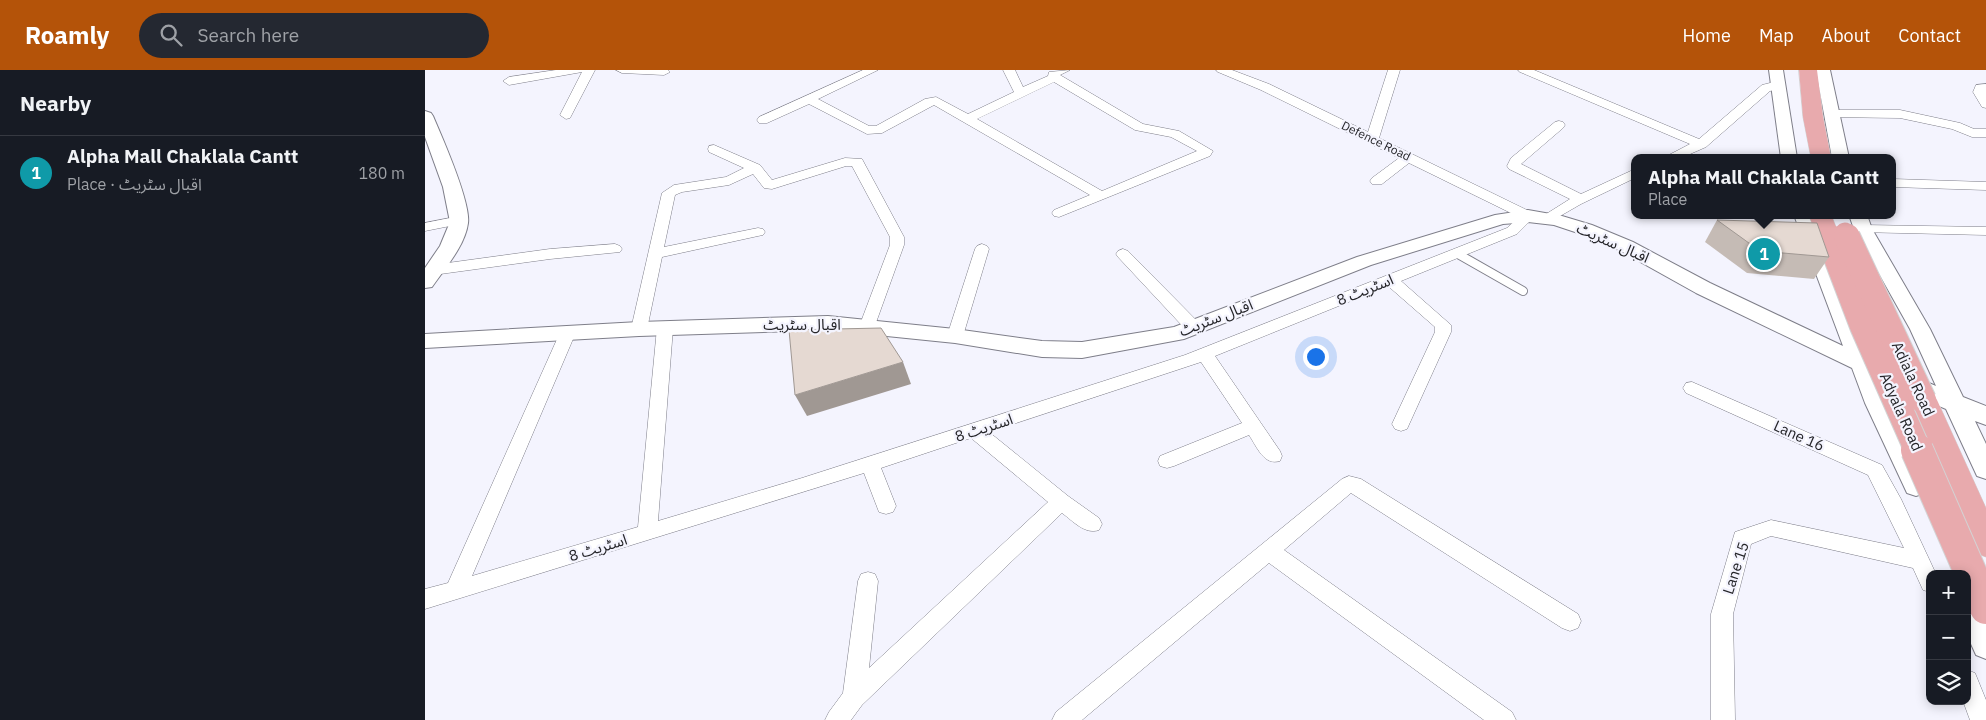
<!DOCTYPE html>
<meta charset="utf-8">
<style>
body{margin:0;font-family:"IBM Plex Sans","Noto Sans Arabic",sans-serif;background:#242831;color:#f1f3f6}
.controls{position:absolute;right:15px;bottom:15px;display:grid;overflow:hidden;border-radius:10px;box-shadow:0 2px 12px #0003}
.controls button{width:45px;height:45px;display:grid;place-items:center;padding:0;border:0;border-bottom:1px solid #363941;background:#171b24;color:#f1f3f6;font:25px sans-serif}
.you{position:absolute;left:890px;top:286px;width:18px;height:18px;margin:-12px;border:4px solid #fff;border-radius:50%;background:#1a73e8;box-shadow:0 0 0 8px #1a73e833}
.badge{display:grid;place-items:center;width:32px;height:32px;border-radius:50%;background:#b45309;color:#fff;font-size:16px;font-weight:700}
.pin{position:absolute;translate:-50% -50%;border:2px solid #fff;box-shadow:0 1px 5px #0006}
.popup{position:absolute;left:1206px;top:84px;width:265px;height:65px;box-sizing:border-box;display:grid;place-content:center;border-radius:10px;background:#171b24;filter:drop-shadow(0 1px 4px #0005);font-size:16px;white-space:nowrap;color:#9ea1a6}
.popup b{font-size:19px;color:#f1f3f6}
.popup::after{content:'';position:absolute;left:50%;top:100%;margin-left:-10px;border:10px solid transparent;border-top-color:#171b24}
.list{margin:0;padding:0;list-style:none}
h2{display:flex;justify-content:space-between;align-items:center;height:65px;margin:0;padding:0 20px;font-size:21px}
h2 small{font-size:16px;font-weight:400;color:#9ea1a6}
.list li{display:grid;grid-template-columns:32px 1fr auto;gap:15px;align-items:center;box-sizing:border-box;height:75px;padding:0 20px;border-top:1px solid #363941}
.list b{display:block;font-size:19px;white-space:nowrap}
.list p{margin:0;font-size:16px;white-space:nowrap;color:#9ea1a6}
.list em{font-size:16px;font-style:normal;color:#9ea1a6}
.icon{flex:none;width:28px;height:28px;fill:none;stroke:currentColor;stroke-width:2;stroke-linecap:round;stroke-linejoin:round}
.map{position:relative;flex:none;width:1561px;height:650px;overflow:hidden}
header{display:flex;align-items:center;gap:30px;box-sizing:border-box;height:70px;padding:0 25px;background:#b45309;color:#fff}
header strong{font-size:24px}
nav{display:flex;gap:28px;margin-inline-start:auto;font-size:18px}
.search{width:350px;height:45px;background:#242831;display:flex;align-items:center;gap:12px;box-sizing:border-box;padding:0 18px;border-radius:28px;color:#9ea1a6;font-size:19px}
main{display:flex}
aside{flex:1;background:#171b24}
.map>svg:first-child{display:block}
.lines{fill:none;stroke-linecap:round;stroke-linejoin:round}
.service-casing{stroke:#7e7e89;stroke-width:10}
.minor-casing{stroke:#7e7e89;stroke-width:1}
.tertiary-casing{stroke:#7e7e89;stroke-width:2}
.primary-casing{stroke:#d3d3d4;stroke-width:1}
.service{stroke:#fff;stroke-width:8}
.minor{fill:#fff;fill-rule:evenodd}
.tertiary{fill:#fff;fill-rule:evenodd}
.primary{fill:#e8aaad;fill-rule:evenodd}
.primary-bridge-far2-casing{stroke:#d3d3d4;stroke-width:22;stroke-linecap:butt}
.primary-bridge-far1-casing{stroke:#d3d3d4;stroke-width:28;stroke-linecap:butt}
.primary-bridge-casing{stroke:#d3d3d4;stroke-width:34;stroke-linecap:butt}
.primary-bridge-far2{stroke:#e8aaad;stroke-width:21}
.primary-bridge-far1{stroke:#e8aaad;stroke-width:26}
.primary-bridge{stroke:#e8aaad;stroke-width:32}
.wall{fill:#c5bbb5}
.shaded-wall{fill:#a09893}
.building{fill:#e5d9d2;stroke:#a09893}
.labels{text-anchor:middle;stroke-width:4.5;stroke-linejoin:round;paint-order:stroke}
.far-street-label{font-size:12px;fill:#252529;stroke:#f4f4fe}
.street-label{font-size:15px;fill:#252529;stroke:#f4f4fe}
</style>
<header>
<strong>Roamly</strong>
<div class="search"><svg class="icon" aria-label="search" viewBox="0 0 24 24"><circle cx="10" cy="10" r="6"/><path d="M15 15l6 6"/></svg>Search here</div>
<nav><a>Home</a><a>Map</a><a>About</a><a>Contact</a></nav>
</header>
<main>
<aside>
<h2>Nearby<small></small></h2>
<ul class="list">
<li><span class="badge" style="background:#0f9aa8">1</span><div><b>Alpha Mall Chaklala Cantt</b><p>Place · اقبال سٹریٹ</p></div><em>180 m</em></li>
</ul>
</aside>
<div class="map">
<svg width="1561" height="650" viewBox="0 0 1561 650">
<rect width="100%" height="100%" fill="#f4f4fe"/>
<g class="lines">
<defs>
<path id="service" d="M 1033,184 L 1098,221"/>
<g id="minor">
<path d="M 131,0 L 170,0 L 145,48 L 141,49 L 135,45 L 157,2 L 84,15 L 78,11 L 84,7 Z"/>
<path d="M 191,0 L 243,0 L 245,2 L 239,5 L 197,3 Z"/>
<path d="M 438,0 L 453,0 L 393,29 L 444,56 L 451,56 L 500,29 L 511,27 L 543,44 L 589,22 L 578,0 L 590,0 L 598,17 L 623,6 L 624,2 L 645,0 L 635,5 L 718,54 L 754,61 L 788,81 L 785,86 L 634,147 L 629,146 L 627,143 L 629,140 L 665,125 L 509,35 L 457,63 L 442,64 L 384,34 L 342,53 L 334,53 L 332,50 L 334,47 ZM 629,12 L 710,60 L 746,67 L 772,81 L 677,121 L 552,49 Z"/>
<path d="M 791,0 L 807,0 L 844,14 L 943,62 L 963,0 L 975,0 L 954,68 L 1108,143 L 1110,146 L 1092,164 L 976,211 L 1026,255 L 1026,262 L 982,359 L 976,361 L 970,359 L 967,354 L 1010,262 L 1010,257 L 963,216 L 790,286 L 855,381 L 857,386 L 855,391 C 839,396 832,377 824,365 L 749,396 L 742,398 L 735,396 L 733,391 L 735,386 L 817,353 L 776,292 L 564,362 L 643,426 L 674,448 L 677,454 L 674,460 C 660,465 648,451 637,443 L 437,635 L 426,650 L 400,650 L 404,642 L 418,623 L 433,511 L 436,504 L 443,502 L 450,504 L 453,511 L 444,598 L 623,432 L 546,368 L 456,398 L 471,436 L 468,442 L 461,444 L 454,442 L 439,403 L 0,539 L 0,519 L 23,513 L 137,258 L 143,256 L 149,258 L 151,262 L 47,506 L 213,457 L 232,258 L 234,254 L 240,252 L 246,254 L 248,258 L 233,451 L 377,408 L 760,285 L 1082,158 L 1094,147 L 984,93 L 957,114 L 947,114 L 945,111 L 947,108 L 974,88 L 836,20 L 793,2 Z"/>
<path d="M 1093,0 L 1109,0 L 1274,69 L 1337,15 L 1353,11 L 1359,15 L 1357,18 L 1345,21 L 1281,77 L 1256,88 L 1238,88 L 1265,74 L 1095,2 Z"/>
<path d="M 1561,14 L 1561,38 L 1557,37 L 1548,22 L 1551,15 Z"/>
<path d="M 1406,40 L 1475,40 L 1535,53 L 1549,59 L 1561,59 L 1561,67 L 1547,67 L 1527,59 L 1475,48 L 1402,47 L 1400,44 Z"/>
<path d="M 1134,51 L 1138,52 L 1140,55 L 1138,58 L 1096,94 L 1156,124 L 1210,99 L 1210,108 L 1156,134 L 1123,153 L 1118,152 L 1116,149 L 1118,146 L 1145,129 L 1084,99 L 1082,96 L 1086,88 L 1130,52 Z"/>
<path d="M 289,75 L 335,95 L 347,110 L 420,88 L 437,89 L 479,167 L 479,175 L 448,261 L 442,263 L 436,261 L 434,257 L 465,175 L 465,167 L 427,96 L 421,96 L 347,119 L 339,118 L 328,104 L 304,115 L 257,122 L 250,125 L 239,177 L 333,158 L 338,159 L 340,162 L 338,165 L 333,166 L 237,187 L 222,259 L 220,263 L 214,265 L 208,263 L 206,259 L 237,123 L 249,115 L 301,107 L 319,98 L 284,82 L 283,79 L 284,76 Z"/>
<path d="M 1468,109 L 1561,112 L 1561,120 L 1468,117 Z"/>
<path d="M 35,146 L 40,147 L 42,150 L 40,153 L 0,161 L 0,153 Z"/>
<path d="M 1438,155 L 1561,157 L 1561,165 L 1433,162 L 1431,159 L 1433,156 Z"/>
<path d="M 190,174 L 195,176 L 197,179 L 195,182 L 125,189 L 8,205 L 3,203 L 0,200 L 3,197 L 8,195 L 125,179 Z"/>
<path d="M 557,174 L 562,176 L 564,179 L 538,266 L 536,270 L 530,272 L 524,270 L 522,266 L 550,179 L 552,176 Z"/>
<path d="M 698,179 L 703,181 L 775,254 L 777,258 L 775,262 L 769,264 L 763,262 L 693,187 L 691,184 L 693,181 Z"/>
<path d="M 1267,312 L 1457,395 L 1476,429 L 1511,504 L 1505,504 L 1505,522 L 1498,520 L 1488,498 L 1346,466 L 1326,474 L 1308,544 L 1310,650 L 1286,650 L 1286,544 L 1310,462 L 1346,450 L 1479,478 L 1443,405 L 1261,323 L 1258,318 L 1261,313 Z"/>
<path d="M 924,406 L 936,409 L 1153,544 L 1156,551 L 1153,558 L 1145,561 L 1137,558 L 926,423 L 859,480 L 1087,642 L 1091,650 L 1059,650 L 844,493 L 657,650 L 627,650 L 631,642 L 917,409 Z"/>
<path d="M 1542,600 L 1550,603 L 1561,630 L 1561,650 L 1545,650 L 1538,631 L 1542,631 Z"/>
</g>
<g id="tertiary">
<path d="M 1344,0 L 1358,0 L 1372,88 L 1356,88 Z"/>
<path d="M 1391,0 L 1405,0 L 1424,88 L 1407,88 Z"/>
<path d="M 0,41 L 6,43 L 8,46 C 17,67 46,132 43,153 C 40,176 20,198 7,217 L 0,218 L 0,198 L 15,176 L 25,152 L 18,117 L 0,67 Z"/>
<path d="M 1103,140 L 1137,146 L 1167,155 L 1208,172 L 1285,213 L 1418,276 L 1369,145 L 1387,145 L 1444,288 L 1511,316 L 1485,259 L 1429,159 L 1424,145 L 1442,145 L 1447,159 L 1505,259 L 1538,327 L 1561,336 L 1561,355 L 1550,351 L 1561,374 L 1561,409 L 1552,406 L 1521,339 L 1453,310 L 1462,333 L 1503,416 L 1500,423 L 1491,426 L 1482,423 L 1440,333 L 1427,298 L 1271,223 L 1194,180 L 1153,163 L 1129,155 L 1103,152 L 1078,154 L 946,195 L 759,269 L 657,288 L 617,287 L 530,273 L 403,260 L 214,266 L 0,278 L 0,264 L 214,252 L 403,246 L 530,259 L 617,271 L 657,272 L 749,257 L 932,187 L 1070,145 Z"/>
<path d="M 1542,520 L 1552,523 L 1561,544 L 1561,589 L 1551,585 L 1542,565 Z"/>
</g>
<g id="primary">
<path d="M 1374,0 L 1392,0 L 1398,47 L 1406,88 L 1386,88 L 1378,47 Z"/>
<path d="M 1498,320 L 1508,323 L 1512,330 L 1561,438 L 1561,487 L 1550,483 L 1484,330 L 1488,323 Z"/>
</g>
</defs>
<use href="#service" class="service-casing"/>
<use href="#minor" class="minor-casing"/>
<use href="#tertiary" class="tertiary-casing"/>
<use href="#primary" class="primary-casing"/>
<use href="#service" class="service"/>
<use href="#minor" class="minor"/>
<use href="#tertiary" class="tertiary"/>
<use href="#primary" class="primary"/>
<defs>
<g id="primary-bridge-far2">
<path d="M 1395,145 L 1404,168"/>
<path d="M 1420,163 L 1423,168"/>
</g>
<g id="primary-bridge-far1">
<path d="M 1404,167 L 1438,256 L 1493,381"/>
<path d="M 1422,167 L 1498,330"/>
</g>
<path id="primary-bridge" d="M 1492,380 L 1561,538"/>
</defs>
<use href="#primary-bridge-far2" class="primary-bridge-far2-casing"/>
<use href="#primary-bridge-far1" class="primary-bridge-far1-casing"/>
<use href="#primary-bridge" class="primary-bridge-casing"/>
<use href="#primary-bridge-far2" class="primary-bridge-far2"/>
<use href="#primary-bridge-far1" class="primary-bridge-far1"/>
<use href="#primary-bridge" class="primary-bridge"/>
</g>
<path class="wall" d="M 1292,150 L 1404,187 L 1389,209 L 1322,203 L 1280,172 Z"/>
<path class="shaded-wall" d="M 478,292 L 486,314 L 382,346 L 370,325 Z"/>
<g class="building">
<path d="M 1292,150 L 1392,153 L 1404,187 L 1335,181 Z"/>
<path d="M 456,258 L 478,292 L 370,325 L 364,260 Z"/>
</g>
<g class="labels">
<g class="far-street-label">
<text transform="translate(951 71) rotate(26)" y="4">Defence Road</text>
</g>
<g class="street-label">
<text transform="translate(1188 173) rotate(24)" y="5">اقبال سٹریٹ</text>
<text transform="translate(940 220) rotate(-22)" y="5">اسٹریٹ 8</text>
<text transform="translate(791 248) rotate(-21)" y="5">اقبال سٹریٹ</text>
<text x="377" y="260">اقبال سٹریٹ</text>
<text transform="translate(1488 309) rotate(65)" y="5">Adiala Road</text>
<text transform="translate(1476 342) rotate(66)" y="5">Adyala Road</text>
<text transform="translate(559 358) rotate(-18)" y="5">اسٹریٹ 8</text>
<text transform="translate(1374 366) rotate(24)" y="5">Lane 16</text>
<text transform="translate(173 478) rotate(-17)" y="5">اسٹریٹ 8</text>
<text transform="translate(1311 498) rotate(-72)" y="5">Lane 15</text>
</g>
</g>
</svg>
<div class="controls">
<button>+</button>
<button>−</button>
<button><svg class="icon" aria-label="layers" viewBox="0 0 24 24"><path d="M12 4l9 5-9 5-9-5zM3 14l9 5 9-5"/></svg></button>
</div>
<div class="you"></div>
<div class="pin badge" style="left:1339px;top:184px;background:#0f9aa8">1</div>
<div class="popup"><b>Alpha Mall Chaklala Cantt</b>Place</div>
</div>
</main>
